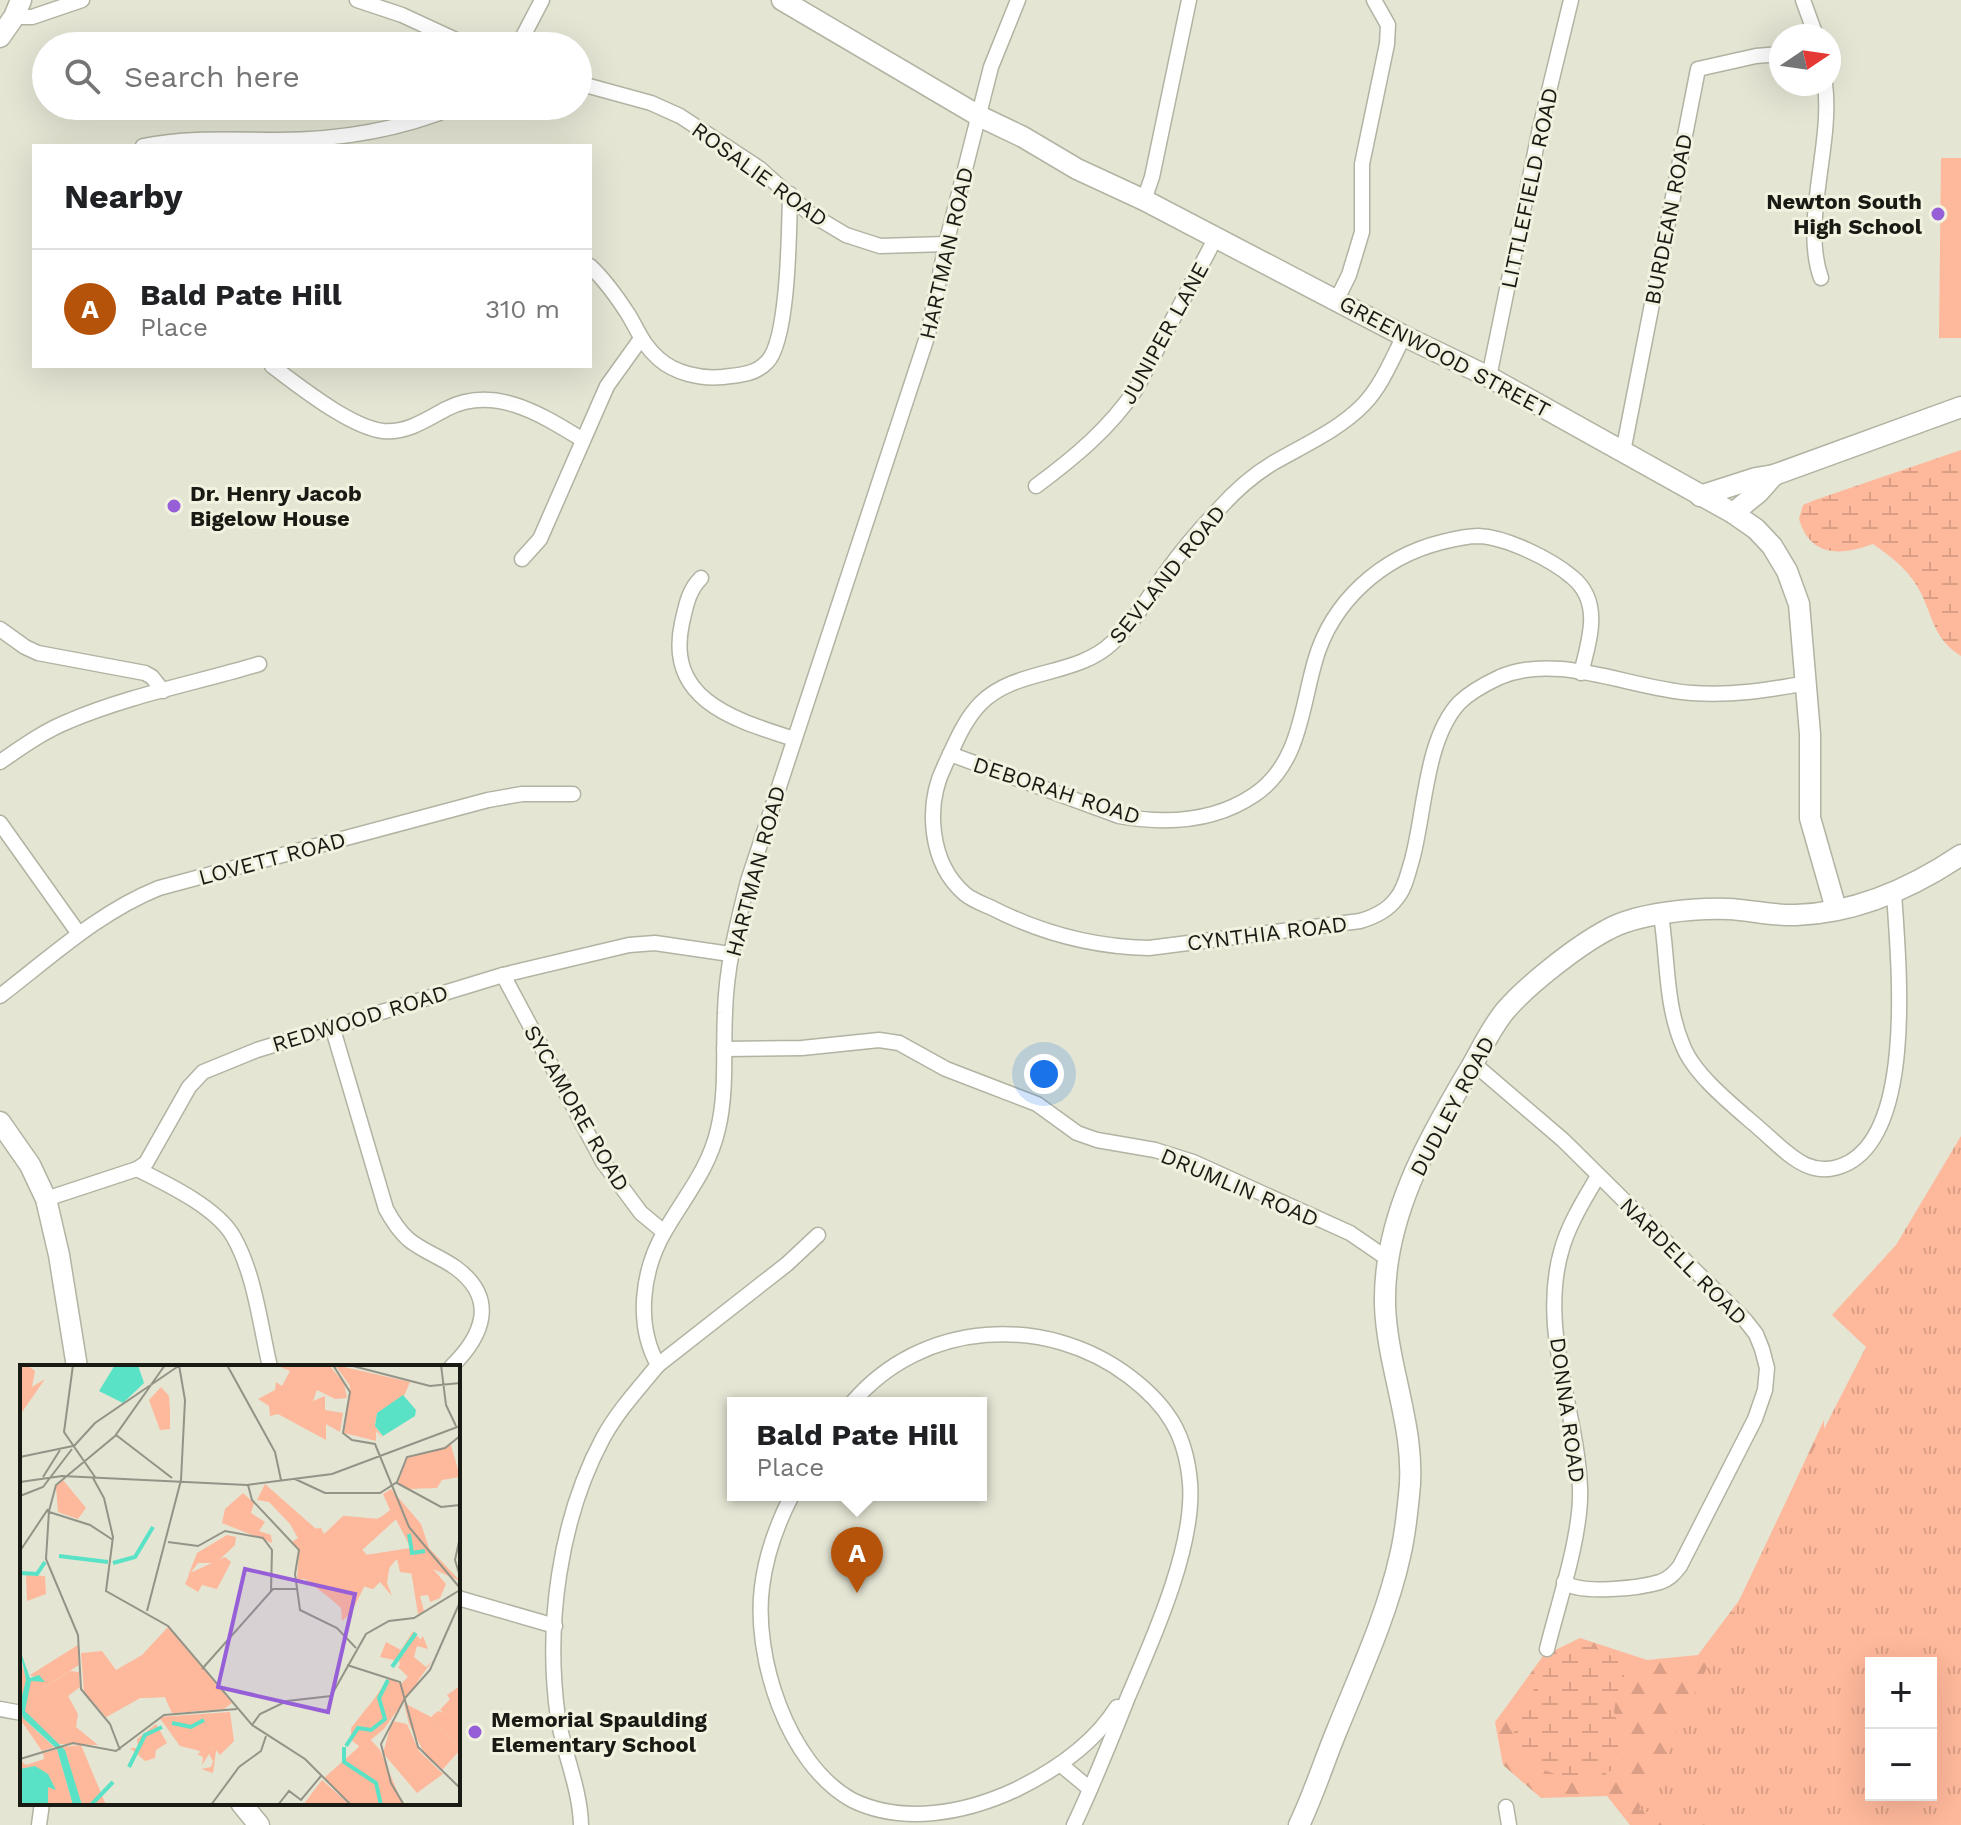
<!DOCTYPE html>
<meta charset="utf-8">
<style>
body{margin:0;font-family:"Work Sans",sans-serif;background:#f2f2f2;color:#202124}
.controls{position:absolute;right:24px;bottom:24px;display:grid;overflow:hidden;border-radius:0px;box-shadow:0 8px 32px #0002}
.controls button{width:72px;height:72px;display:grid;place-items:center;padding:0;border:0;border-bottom:2px solid #e0e0e0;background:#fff;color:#202124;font:40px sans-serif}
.compass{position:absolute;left:1769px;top:24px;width:72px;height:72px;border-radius:50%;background:#fff;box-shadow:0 8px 32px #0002;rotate:77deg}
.you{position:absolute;left:1044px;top:1074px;width:28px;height:28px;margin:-20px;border:6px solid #fff;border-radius:50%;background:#1a73e8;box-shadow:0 0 0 12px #1a73e833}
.badge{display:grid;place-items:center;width:52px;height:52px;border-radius:50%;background:#b45309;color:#fff;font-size:26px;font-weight:700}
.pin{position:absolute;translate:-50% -66px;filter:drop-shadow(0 2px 4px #0008)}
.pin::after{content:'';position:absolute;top:42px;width:28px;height:24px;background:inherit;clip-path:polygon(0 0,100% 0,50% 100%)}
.popup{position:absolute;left:727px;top:1397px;width:260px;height:104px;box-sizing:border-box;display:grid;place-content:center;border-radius:0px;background:#fff;filter:drop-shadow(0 2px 6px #0005);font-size:26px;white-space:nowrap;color:#757577}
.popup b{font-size:30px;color:#202124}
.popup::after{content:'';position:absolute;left:50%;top:100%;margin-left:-16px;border:16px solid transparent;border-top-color:#fff}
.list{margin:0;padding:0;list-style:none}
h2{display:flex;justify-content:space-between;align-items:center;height:104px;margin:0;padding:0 32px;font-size:34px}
h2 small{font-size:26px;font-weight:400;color:#757577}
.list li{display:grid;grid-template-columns:52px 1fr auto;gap:24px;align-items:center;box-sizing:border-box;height:120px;padding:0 32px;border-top:2px solid #e0e0e0}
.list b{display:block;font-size:30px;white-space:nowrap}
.list p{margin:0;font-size:26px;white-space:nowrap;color:#757577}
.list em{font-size:26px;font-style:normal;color:#757577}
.icon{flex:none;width:44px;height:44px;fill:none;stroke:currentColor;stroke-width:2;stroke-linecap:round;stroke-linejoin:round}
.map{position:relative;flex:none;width:1961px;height:1825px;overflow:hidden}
.search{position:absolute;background:#fff;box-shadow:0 8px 32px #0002;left:32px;top:32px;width:560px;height:88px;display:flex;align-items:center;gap:20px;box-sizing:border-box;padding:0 28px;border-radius:44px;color:#757577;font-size:30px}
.panel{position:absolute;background:#fff;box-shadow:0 8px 32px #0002;left:32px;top:144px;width:560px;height:224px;border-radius:0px}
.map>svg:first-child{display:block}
.green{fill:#feb89b}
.forest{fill:url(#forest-firs)}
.wetland{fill:url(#wetland-marsh)}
.park{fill:url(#park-tufts);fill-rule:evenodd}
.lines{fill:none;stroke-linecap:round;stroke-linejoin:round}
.street-casing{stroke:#b2b3a2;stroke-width:17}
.secondary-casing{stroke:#b2b3a2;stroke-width:23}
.street{stroke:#fff;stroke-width:14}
.secondary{stroke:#fff;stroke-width:20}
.poi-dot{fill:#965fd7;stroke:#f1f2e0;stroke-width:3}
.labels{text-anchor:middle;stroke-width:6;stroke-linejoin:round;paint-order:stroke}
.street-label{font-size:22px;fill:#1a1a14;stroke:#f1f2e0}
.poi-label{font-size:22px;font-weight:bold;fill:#1a1a14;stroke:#f1f2e0;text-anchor:start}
.inset-river{fill:none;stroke:#59e2c6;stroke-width:4}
.inset-road{fill:none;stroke:#939487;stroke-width:2}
.view{fill:#965fd7;fill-opacity:0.15;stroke:#965fd7;stroke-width:4}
.inset-edge{fill:none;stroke:#1a1a14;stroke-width:4}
</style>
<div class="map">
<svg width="1961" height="1825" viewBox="0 0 1961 1825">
<defs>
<pattern id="forest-firs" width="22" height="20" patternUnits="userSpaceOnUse" patternTransform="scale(2)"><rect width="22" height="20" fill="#feb89b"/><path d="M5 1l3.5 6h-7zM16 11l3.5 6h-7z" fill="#d99e85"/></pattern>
<pattern id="wetland-marsh" width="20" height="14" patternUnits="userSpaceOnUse" patternTransform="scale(2)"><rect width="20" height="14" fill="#feb89b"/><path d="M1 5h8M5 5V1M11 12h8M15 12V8" fill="none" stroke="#d99e85"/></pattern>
<pattern id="park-tufts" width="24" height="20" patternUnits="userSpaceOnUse" patternTransform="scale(2)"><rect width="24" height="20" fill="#feb89b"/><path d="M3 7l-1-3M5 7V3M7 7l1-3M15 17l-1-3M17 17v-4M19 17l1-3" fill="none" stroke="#d99e85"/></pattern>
</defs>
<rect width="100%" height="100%" fill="#e4e5d3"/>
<path class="green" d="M 1941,158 L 1961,158 L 1961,338 L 1939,338 Z"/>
<path class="forest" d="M 1824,1420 L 1824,1428 L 1828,1434 L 1790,1825 L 1630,1825 L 1607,1796 L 1541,1798 L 1503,1765 L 1495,1722 L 1543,1656 L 1580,1638 L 1647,1660 L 1698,1655 L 1741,1598 Z"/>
<g class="wetland">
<path d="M 1961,450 L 1961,656 C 1934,639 1934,620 1921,593 C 1910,571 1893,558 1873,544 C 1841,556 1810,557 1799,519 L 1803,505 L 1815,500 Z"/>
<path d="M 1574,1645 C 1593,1646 1617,1654 1626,1671 L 1616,1698 L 1614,1712 L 1627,1753 C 1621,1764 1604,1778 1592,1780 C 1569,1783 1522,1765 1511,1745 C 1516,1714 1547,1660 1574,1645 Z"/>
</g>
<path class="park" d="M 1961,1136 L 1961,1825 L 1706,1825 L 1639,1810 L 1776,1523 L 1866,1347 L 1832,1315 L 1896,1245 ZM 1871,1663 L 1931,1663 L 1931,1795 L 1871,1795 Z"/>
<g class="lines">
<defs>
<g id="street">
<path d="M 357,0 L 402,15 L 469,46"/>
<path d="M 1803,0 L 1816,36"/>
<path d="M 14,17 L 32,17 L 82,0"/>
<path d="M 518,46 L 542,0"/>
<path d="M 578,83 L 651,103 L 680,116 L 759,168 L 809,213 L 846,235 L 880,246 L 946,244"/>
<path d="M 143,146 C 188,137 232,140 277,140 C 338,140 400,130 457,106"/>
<path d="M 1144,200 L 1152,177 L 1189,0"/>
<path d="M 590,266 C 605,280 617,297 628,314 C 639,332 642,344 659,359 C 675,373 700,379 722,377 C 738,375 755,375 767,362 C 789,340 789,228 790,194"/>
<path d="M 1821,278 C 1801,222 1833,145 1825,84"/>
<path d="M 1337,299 L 1349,275 L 1362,232 L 1362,164 L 1387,44 L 1388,25 L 1374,0"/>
<path d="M 1404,336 C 1392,359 1382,385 1364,404 C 1339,430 1304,445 1273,463 C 1253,475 1233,493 1218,510 C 1200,529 1182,550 1167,571 C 1149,595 1134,623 1112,643 C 1076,677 1016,668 981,703 C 964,720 955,744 945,765 C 925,805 929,863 965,894 C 972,900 983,904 992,908 C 1041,933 1094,947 1149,948 L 1360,921 C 1374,917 1387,911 1396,899 C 1405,889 1408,873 1412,860 C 1425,813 1425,740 1459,703 C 1470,692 1485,684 1500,677 C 1558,652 1631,689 1692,693 C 1731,696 1769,690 1807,683"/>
<path d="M 272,366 C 299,386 350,427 383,431 C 407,433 426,420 446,409 C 495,384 542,415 583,440"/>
<path d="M 1489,377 L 1540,128 L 1571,0"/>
<path d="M 1623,452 L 1698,69 L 1756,56 L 1781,54"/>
<path d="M 1036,486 C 1074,458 1110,428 1136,389 L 1215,239"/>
<path d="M 522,559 L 540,539 L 607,386 L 640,340"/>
<path d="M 701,578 C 688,591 686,606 682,623 C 665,701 736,720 794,739"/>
<path d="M 0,629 L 25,647 L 38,653 L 145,673 L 152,677 L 163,691"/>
<path d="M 950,754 L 1119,816 C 1164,824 1214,822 1254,795 C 1300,764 1301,709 1315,661 C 1332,601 1382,557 1442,542 C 1454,539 1466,536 1478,536 C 1506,537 1551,559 1572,577 C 1603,602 1589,641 1581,673"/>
<path d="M 0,762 C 22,747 44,731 69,721 C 130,695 196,683 259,664"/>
<path d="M 0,823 L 79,934"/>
<path d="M 1661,915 C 1668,959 1665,1004 1683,1046 C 1696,1079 1743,1113 1770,1138 C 1793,1159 1815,1180 1848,1163 C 1916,1127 1898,958 1894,893"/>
<path d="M 503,975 L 603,1162 L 641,1213 L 664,1232"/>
<path d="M 0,996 C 51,957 99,912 159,888 L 488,800 L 522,794 L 573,794"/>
<path d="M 332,1026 L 386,1209 C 392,1220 398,1230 408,1239 C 422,1251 441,1257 456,1268 C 498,1299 483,1336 451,1367"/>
<path d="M 724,1049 L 802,1048 L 879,1040 L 899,1043 L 946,1069 L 1037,1104 L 1077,1133 L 1097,1140 L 1155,1150 L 1193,1162 L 1350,1233 L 1388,1259"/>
<path d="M 1473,1063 L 1563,1140 L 1745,1320 L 1756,1334 L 1762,1349 L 1767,1368 L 1765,1390 L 1755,1419 L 1680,1566 C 1674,1574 1669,1579 1660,1582 C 1640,1588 1580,1595 1564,1582"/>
<path d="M 137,1169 C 167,1184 216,1207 233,1236 C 255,1274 260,1325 270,1367"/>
<path d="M 46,1199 L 137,1169 L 146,1163 L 189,1087 L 203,1072 L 257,1050 L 503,975 L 629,945 L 655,943 L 730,954"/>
<path d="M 658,1365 L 787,1264 L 818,1235"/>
<path d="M 852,1403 C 922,1320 1046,1313 1130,1377 C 1168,1406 1186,1435 1190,1483 C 1195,1546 1153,1639 1128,1697 C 1111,1740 1094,1783 1074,1825"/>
<path d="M 792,1495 C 777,1524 766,1554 762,1587 C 753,1656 787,1764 852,1800 C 903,1825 965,1813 1015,1790 C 1054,1771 1093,1745 1117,1707"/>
<path d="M 458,1598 L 555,1626"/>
<path d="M 1547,1649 C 1558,1604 1582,1534 1580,1488 C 1577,1410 1539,1331 1561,1252 C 1568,1225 1584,1200 1598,1176"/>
<path d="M 0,1709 L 22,1713"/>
<path d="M 1060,1764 L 1090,1789"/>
<path d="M 1506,1807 L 1509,1825"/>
<path d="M 39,1825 L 42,1803"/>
<path d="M 581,1825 C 580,1788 564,1754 558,1718 C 545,1627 559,1520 603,1438 C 617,1412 639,1388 658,1365 C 635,1324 642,1270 665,1231 C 685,1196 709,1169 718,1129 C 727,1092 723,1051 725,1013 C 726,968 737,925 748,881 L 928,334 L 946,244 L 991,67 L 1018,0"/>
</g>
<g id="secondary">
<path d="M 782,0 L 979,116 L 1023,137 L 1077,169 L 1144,200 L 1404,336 L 1489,377 L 1733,513 L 1756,529 L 1772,546 L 1787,571 L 1799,604 L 1810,734 L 1810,818 L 1836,909"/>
<path d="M 0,37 L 14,17 L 21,0"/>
<path d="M 1700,496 L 1756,478 L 1774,475 L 1961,407"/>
<path d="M 1733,513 L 1759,492 L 1774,475"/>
<path d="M 0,1122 L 30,1165 L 46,1199 L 59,1255 L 77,1367"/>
<path d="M 241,1803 L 259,1825"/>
<path d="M 1299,1825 C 1314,1794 1324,1761 1337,1730 C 1360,1673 1387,1615 1400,1556 C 1405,1536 1407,1515 1409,1495 C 1417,1431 1387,1368 1385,1305 C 1383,1219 1427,1141 1470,1069 C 1481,1050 1491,1028 1505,1011 C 1527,985 1577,946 1607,930 C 1637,913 1694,908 1728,909 C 1751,910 1773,916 1796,915 C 1856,913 1912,888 1961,855"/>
</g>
</defs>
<use href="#street" class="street-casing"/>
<use href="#secondary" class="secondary-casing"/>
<use href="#street" class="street"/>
<use href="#secondary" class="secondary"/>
</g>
<g class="poi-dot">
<circle cx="1938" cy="214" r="8"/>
<circle cx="174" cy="506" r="8"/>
<circle cx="475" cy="1732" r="8"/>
</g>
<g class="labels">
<g class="street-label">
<text transform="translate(760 174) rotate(36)" y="8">ROSALIE ROAD</text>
<text transform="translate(1529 188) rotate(-78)" y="8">LITTLEFIELD ROAD</text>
<text transform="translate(1668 219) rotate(-79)" y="8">BURDEAN ROAD</text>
<text transform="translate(946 253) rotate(-77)" y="8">HARTMAN ROAD</text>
<text transform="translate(1164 333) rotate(-61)" y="8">JUNIPER LANE</text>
<text transform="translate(1445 356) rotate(28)" y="8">GREENWOOD STREET</text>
<text transform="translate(1167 574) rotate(-51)" y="8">SEVLAND ROAD</text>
<text transform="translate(1057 790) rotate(18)" y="8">DEBORAH ROAD</text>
<text transform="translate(272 858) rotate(-15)" y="8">LOVETT ROAD</text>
<text transform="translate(755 871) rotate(-75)" y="8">HARTMAN ROAD</text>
<text transform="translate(1267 933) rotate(-7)" y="8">CYNTHIA ROAD</text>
<text transform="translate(360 1018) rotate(-17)" y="8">REDWOOD ROAD</text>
<text transform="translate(1452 1106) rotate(-62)" y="8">DUDLEY ROAD</text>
<text transform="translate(577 1108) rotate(60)" y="8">SYCAMORE ROAD</text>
<text transform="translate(1240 1187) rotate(23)" y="8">DRUMLIN ROAD</text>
<text transform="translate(1684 1261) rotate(45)" y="8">NARDELL ROAD</text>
<text transform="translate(1568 1410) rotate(82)" y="8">DONNA ROAD</text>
</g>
<g class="poi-label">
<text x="1922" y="209" text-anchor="end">Newton South<tspan x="1922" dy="25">High School</tspan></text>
<text x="190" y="501">Dr. Henry Jacob<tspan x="190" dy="25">Bigelow House</tspan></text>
<text x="491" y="1727">Memorial Spaulding<tspan x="491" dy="25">Elementary School</tspan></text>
</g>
</g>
<g transform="translate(20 1365)">
<rect width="440" height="440" fill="#e4e5d3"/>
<path d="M 205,192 L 211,197 L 197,224 L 182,220 L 178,227 L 165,219 L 170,208 ZM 148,262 L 212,338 L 204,344 L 152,348 L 145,332 L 120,333 L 86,352 L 64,327 L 61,288 L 82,286 L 96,305 L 122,290 ZM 58,280 L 59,300 L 6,334 L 11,315 L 18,314 L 10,310 ZM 210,347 L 214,376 L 200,390 L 193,381 L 185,387 L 160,381 L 139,352 Z" fill="#feb89b"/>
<path d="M 7,0 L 15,6 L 12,22 L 25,14 L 0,50 L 0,3 ZM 245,119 L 304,171 L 324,151 L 357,154 L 378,143 L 400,180 L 395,209 L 380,207 L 377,194 L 370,198 L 367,218 L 372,231 L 360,217 L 353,224 L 346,218 L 331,248 L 322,256 L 321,243 L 309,232 L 315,230 L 272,177 L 278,173 L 270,159 L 249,137 L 237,135 ZM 376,154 L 391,183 L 347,190 L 342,185 ZM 223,128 L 234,138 L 231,148 L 245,157 L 239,166 L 251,170 L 252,178 L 202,158 L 205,144 ZM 403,271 L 408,284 L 397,281 L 394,292 L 406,302 L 412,296 L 364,364 L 335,388 L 339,381 L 331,375 L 331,363 L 366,319 L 382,319 L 388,312 L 378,302 ZM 168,319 L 177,330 L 171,342 L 176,346 L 152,348 L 145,332 L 120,333 L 86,352 L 62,321 L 72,331 L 91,322 L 109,333 L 118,328 L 157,326 L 164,338 L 170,335 Z" fill="#feb89b" fill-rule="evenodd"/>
<path d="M 207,170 L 216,172 L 215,180 L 196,198 L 178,198 L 168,211 L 177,188 ZM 6,210 L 25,211 L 26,229 L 7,236 ZM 136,359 L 147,378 L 136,385 L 135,393 L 125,396 L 110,383 L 118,383 L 117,374 ZM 174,376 L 189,384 L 197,379 L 193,408 L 181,404 L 191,402 L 193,396 L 189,389 L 182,400 L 183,392 L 177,389 L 181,387 L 171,381 Z" fill="#feb89b"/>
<path d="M 431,80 L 440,112 L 422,115 L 417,123 L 387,124 L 378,118 L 387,93 ZM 384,338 L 411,352 L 440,385 L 422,405 L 407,393 L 389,359 ZM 372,356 L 387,359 L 399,386 L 423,409 L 397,428 L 363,388 ZM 349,373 L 360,385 L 383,440 L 332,440 L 304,413 ZM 302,415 L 330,440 L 283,440 Z" fill="#feb89b"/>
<path d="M 256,0 L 309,0 L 324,18 L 327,33 L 315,34 L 297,25 L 293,36 L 305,31 L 305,45 L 323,48 L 320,67 L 306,59 L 306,75 L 258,49 L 250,51 L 249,41 L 238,34 L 255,25 L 256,17 L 262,21 L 270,6 ZM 315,0 L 390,17 L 384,31 L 357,48 L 355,61 L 363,73 L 356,66 L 356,76 L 324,68 L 330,21 ZM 141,22 L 149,31 L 150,48 L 150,64 L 140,65 L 129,35 ZM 43,115 L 66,143 L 58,154 L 38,147 L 36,121 ZM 371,124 L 401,159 L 409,183 L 440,216 L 413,204 L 426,219 L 420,233 L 410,237 L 408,230 L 400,231 L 404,246 L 398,249 L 391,206 L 382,204 L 384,185 L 352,224 L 343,221 L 329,248 L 285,214 L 277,215 L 279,185 L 295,178 L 291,174 L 273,178 L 292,164 L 301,163 L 304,169 L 323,151 L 359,154 L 370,145 L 363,129 ZM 376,154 L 391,183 L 347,190 L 342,185 ZM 393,266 L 400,274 L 382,306 L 379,296 L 360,292 L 366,277 L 381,285 ZM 0,292 L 7,317 L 1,337 L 8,358 L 34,382 L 22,386 L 0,354 ZM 50,306 L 59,307 L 60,322 L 48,331 L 58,349 L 56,362 L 78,380 L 37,379 L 5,347 L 6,334 ZM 389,311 L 398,318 L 370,355 L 340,381 L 333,370 L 340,363 L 347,365 L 342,353 L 368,313 L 381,319 ZM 440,321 L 440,385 L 411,352 L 418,346 L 424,348 L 420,345 L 430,334 L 427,330 ZM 61,380 L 86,440 L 62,440 L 41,382 ZM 37,384 L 53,440 L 0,440 L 0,395 L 6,400 L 24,394 L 23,388 Z" fill="#feb89b" fill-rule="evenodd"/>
<path d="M 95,0 L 118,0 L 124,18 L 103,38 L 79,26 ZM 383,30 L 396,45 L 395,51 L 363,71 L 355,61 L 357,48 ZM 0,285 L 10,313 L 19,310 L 25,317 L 11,316 L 5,346 L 45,385 L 62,440 L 53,440 L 37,384 L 3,353 L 0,339 L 6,315 ZM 15,401 L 28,409 L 36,425 L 28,422 L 28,440 L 0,440 L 0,404 Z" fill="#59e2c6"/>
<path class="inset-river" d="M 389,169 L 392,188 L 405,186M 39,191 L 88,197M 93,198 L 115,192 L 133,162M 0,208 L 17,209 L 25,197M 372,302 L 396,268M 152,358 L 171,362 L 184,355M 326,381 L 338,363 L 351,365 L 365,354 L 359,333 L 368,315M 324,382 L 324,397 L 356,418 L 361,440M 109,402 L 125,370 L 142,362M 71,440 L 93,417"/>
<path class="inset-road" d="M 53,0 L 44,67 L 75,112M 207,0 L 255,87 L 261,115M 313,0 L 330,27 L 323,68 L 332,75 L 355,79 L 389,162 L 440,223M 329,0 L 410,21 L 440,18M 421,0 L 426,40 L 436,61M 96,70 L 152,113M 54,81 L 75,58 L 160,0M 0,92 L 53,81M 23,112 L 40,85M 73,113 L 84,133 L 93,172 L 86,226 L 148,261 L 232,360 L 240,349 L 267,336 L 311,331 L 346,269 L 369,256 L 394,253 L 440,225M 275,114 L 305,128 L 360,128 L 377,117 L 387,92 L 425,83 L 440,71M 0,117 L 42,111 L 227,120 L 312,109 L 440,61M 377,118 L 421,142 L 440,140M 228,120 L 232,135 L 279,185 L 275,209 L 280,245 L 317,263 L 336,283M 0,131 L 23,122 L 52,84M 26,146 L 70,160 L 93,175M 29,146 L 26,194 L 58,270 L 61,324 L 90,359 L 100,385M 29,146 L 36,120 L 95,71 L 145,0M 440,172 L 435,195 L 440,211M 148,177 L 178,181 L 205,166 L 243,173 L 252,185 L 251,226M 0,186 L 28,144M 127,246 L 161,115 L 165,35 L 159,0M 327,300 L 380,317 L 398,382 L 440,423M 182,304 L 253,224 L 278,224M 232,360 L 285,394 L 331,440M 0,394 L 53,378 L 96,386 L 144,350 L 217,344M 191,440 L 219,402 L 241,386 L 246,371M 258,440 L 269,426 L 281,435 L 301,411M 384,440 L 371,418 L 361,379 L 385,333 L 410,305 L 440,237"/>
<path class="view" d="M 225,204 L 335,229 L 308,347 L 198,322 Z"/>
<rect width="440" height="440" class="inset-edge"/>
</g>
</svg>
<div class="controls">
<button>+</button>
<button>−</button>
</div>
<svg class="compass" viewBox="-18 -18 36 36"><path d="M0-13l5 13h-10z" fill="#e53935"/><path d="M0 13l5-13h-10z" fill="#757577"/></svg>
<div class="you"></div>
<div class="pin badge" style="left:857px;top:1593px">A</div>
<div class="popup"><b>Bald Pate Hill</b>Place</div>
<div class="search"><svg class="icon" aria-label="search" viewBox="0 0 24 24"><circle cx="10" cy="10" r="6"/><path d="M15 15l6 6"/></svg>Search here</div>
<section class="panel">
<h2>Nearby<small></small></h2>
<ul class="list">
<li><span class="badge">A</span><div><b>Bald Pate Hill</b><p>Place</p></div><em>310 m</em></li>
</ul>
</section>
</div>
